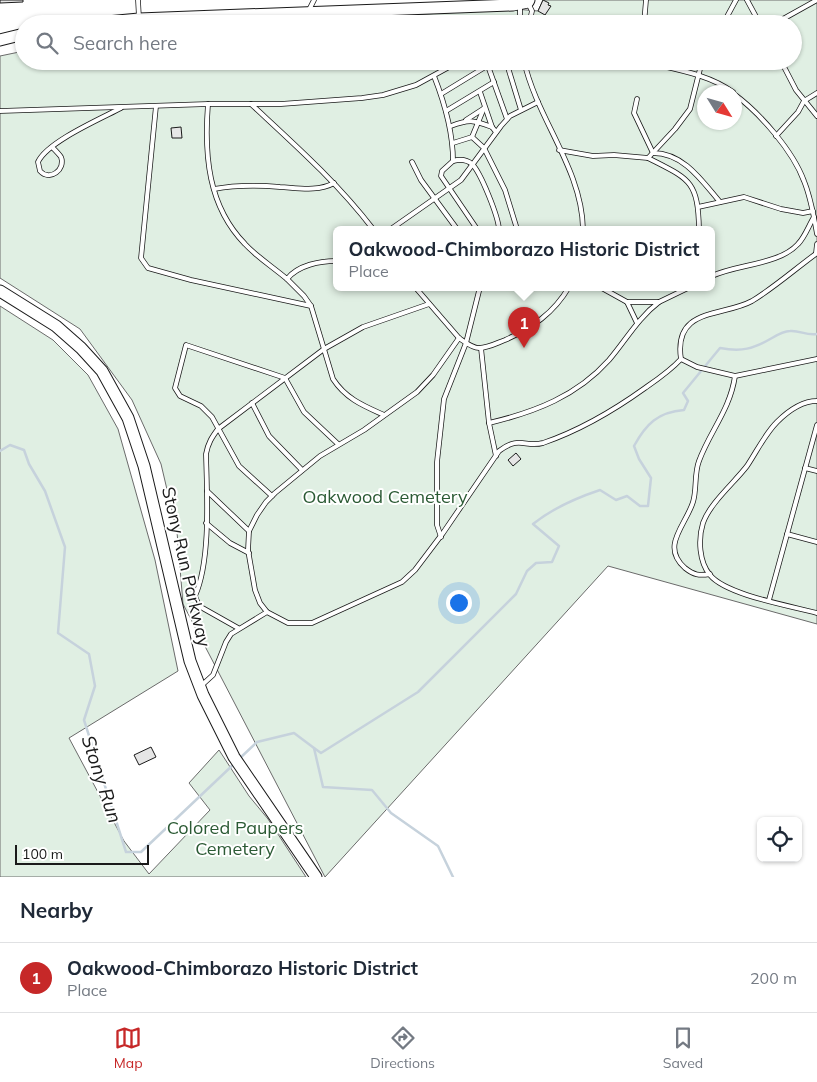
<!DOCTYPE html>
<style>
body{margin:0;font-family:Mulish,sans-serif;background:#f6f6f7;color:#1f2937}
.controls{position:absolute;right:15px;bottom:15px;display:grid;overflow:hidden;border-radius:8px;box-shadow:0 1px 4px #0004}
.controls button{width:45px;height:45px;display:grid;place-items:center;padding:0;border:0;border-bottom:1px solid #e0e1e3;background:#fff;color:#1f2937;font:25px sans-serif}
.compass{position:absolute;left:697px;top:85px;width:45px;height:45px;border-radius:50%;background:#fff;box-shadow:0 1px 4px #0004;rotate:127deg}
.scale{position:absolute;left:15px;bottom:12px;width:134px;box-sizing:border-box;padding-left:5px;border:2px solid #1a1a1a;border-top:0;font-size:14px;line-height:18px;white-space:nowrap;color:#1a1a1a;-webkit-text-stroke:4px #fff;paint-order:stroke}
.you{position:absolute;left:458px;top:602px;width:18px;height:18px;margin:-12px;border:4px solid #fff;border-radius:50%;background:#1a73e8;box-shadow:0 0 0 8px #1a73e833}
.badge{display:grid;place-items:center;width:32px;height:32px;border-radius:50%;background:#c62828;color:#fff;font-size:16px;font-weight:700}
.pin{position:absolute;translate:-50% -41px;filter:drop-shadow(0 1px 2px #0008)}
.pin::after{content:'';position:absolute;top:26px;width:18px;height:15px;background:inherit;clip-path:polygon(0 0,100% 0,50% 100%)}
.popup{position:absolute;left:333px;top:226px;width:382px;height:65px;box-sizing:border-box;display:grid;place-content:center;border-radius:8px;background:#fff;filter:drop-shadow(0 1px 4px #0005);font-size:16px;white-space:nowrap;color:#747a83}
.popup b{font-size:19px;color:#1f2937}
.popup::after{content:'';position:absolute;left:50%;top:100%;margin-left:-10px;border:10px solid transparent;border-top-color:#fff}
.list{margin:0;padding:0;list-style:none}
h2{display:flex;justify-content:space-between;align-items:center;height:65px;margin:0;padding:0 20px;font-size:21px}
h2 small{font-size:16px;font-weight:400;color:#747a83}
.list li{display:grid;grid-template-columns:32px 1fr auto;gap:15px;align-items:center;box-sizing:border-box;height:70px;padding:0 20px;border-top:1px solid #e0e1e3}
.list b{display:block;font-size:19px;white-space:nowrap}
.list p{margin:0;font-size:16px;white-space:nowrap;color:#747a83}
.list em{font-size:16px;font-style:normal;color:#747a83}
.icon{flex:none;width:28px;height:28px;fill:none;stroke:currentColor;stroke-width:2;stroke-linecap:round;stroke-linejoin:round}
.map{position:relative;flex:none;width:817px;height:877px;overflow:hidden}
.search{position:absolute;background:#fff;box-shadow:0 1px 4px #0004;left:15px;right:15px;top:15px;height:55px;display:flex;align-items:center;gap:12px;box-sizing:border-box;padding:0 18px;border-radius:28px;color:#747a83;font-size:19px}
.sheet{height:135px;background:#fff}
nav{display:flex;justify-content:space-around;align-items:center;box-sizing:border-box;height:70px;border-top:1px solid #e0e1e3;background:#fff;font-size:14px;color:#747a83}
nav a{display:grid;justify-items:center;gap:2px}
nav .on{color:#c62828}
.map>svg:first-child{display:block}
.green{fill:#e0efe3;stroke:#6a6a6a;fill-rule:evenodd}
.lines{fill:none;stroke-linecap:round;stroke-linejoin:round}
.stream{stroke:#c6d2dc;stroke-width:2.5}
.building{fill:#e6e6e6;stroke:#1a1a1a}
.lane-casing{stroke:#1a1a1a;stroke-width:5.5}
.secondary-casing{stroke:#1a1a1a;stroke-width:13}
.lane{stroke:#fff;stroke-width:4}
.secondary{stroke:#fff;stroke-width:11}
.labels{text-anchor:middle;stroke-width:4;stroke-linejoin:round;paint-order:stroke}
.park-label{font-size:18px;fill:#2b5a34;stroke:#fff}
.street-label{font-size:18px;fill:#1a1a1a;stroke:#fff}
.water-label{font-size:19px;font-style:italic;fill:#1a1a1a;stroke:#fff}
</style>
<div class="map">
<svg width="817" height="877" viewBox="0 0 817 877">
<rect width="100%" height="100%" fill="#fff"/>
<g class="green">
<path d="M 543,0 L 817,0 L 817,624 L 608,566 L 325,877 L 183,604 L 177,532 L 161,464 L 132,400 L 80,329 L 0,278 L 0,56 L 24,51 L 24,61 L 793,61 L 793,24 L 244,24 L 515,9 L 538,11 ZM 704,92 L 734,92 L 734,122 L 704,122 ZM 336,229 L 712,229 L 712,287 L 336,287 Z"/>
<path d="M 0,306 L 53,340 L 88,375 L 118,429 L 155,560 L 178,671 L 69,738 L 124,841 L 149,874 L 210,810 L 189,783 L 219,750 L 249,796 L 268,819 L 306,877 L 0,877 Z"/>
</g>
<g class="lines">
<g class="stream">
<path d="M 0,451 L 10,445 L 24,450 L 29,464 L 45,491 L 65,547 L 58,633 L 89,654 L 95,686 L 84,720 L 126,852 L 141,852 L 235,763"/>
<path d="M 314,748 L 321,753 L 418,692 L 516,594 L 527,571 L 536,563 L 552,562 L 559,546 L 533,524 C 553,508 576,498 600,490 L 616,500 L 627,496 L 640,506 L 648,506 L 651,478 L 639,459 L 634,446 C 646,424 658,412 684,410 L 688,401 L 683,393 L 720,348 C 742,352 753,349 772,338 C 777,335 784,331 790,331 C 800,330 806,336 817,334"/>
<path d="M 239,759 L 257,742 L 294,733 L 314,748 L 323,787 L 372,790 L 391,813 L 438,846 L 453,877"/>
</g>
</g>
<g class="building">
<path d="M 0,0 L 23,0 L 23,2 L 0,3 Z"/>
<path d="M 543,0 L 549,3 L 548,5 L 551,6 L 545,15 L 538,11 Z"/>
<path d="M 181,127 L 182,138 L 172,138 L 171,128 Z"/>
<path d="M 516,453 L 521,459 L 513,466 L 508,460 Z"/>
<path d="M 151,747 L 156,757 L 139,765 L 134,755 Z"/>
</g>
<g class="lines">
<defs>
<g id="lane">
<path d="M 138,0 L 139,18"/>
<path d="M 747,0 L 760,24"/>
<path d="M 520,6 L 520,24"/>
<path d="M 309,10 L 314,0"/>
<path d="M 529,24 L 532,11 L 529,5"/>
<path d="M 644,24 L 646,0"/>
<path d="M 723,24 L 736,0"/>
<path d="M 774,24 L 817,0"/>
<path d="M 506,61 L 521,110"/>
<path d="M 524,61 C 537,119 582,169 583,229"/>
<path d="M 641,61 C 672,69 707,73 733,92"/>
<path d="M 781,61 L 796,90 L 817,116"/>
<path d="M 488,66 L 507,119"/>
<path d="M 434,76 C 445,104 453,131 453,161"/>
<path d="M 480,92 L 492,127 L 496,132"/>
<path d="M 441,94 L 495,61"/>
<path d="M 734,94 C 760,113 793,151 804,181 C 811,198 814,217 817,234"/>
<path d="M 637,99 L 634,113 L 653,153 C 684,153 702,181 720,202"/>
<path d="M 208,104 C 204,155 208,206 245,244 C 257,257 273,267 287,279 C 298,265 320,261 336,261"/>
<path d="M 251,104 C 294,144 337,182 373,229"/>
<path d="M 156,106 L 141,258 L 148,268 L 191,280 L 311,306"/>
<path d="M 0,111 L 208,104 L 281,104 L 362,98 L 383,95 L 416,85 L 460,61"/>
<path d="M 446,111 L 494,82"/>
<path d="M 466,120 L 483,109"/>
<path d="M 451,126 C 469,119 473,120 492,127"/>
<path d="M 776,136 L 798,112 L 804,101 L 817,93"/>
<path d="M 472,137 L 484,108"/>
<path d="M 453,143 L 472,137 L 484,148 L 505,190 L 517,229"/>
<path d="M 53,148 C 55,150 59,154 61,157 C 66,169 50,182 40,171 L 38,162 C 47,142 100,119 121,108"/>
<path d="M 559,150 L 593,156 L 614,155 L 648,158 L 675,129 L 690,109 L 702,61"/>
<path d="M 648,158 C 689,179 698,180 699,229"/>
<path d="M 412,162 L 421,180 L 457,229"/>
<path d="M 214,189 C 235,185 258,185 280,187 C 298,188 318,192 334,183"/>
<path d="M 698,207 L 744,197 L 781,209 L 803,213 L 813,211"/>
<path d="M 391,229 L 461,180 L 501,126 L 510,116 L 538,102"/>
<path d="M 477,229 L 441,176 L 442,171 L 453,161 C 460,159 466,159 472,164 C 481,173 498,216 499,229"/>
<path d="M 816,253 L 817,244"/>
<path d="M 817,253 C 795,269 775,287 752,301 C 723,317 673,307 681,359 L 697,367 L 735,376 L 817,359"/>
<path d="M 712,276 C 737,264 779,265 798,244 C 805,237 809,225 814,217"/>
<path d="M 287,279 L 304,296 L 311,306 L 333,379 C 346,399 364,406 384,415"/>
<path d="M 415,287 L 459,338 C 465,342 472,348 479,348 C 488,348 497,343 505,340 C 532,328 554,313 569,287"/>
<path d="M 600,287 L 627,302 L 659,302 L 690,287"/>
<path d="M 627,302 L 637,323"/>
<path d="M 459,338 L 433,375 L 417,392 L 364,430 L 320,456 L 275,493 L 266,502 L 257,515 L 249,531 L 248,550 L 255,590 L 260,603 L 267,612 L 288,623 L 312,623 L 402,582 L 415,570 L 443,533 L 499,451 C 520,435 525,448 543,443 C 581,430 613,411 645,388 C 658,379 670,371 681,359"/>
<path d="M 481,348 L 489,423 L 496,456"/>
<path d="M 817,401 C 802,401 787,412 777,422 C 765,434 757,451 747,466 C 734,483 710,503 703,523 C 698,539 699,562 710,575 C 726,595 791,606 817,613"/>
<path d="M 252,403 L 269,436 L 302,470"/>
<path d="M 489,423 C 535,412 577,396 609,360 C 626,340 638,318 659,302"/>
<path d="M 805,468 L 817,471"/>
<path d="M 207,491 L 249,531"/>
<path d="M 272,496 L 239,466 L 212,417 L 201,406 L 180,396 L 175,388 L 186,345 L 285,378 L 304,412 L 338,444"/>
<path d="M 206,523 L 230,543 L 249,553"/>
<path d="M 787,534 L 817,542"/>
<path d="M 441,537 L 437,525 L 437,462 L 444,399 L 466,343 L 480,287"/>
<path d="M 710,574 C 699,576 694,575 685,568 C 660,546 686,525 693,502 C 697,489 694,474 699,461 C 710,431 730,410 735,376"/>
<path d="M 769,600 L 817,425"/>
<path d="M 238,628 L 199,606 L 195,596 C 211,560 207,494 206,454 C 208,443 212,437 218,429 L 324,349 L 363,327 L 429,304"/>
<path d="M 202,685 L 213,675 L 226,642 L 231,634 L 267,612"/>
</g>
<g id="secondary">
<path d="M 86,24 L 139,19 L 513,5 L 528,2 L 529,0"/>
<path d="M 0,40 L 24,34"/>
<path d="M 0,291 L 56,326 L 81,348 L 102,371 L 128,418 L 144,466 L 190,661 L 203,695 L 234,757 L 316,877"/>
</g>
</defs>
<use href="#lane" class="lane-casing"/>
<use href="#secondary" class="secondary-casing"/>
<use href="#lane" class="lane"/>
<use href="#secondary" class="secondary"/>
</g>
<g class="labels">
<g class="park-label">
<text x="385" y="503">Oakwood Cemetery</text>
<text x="235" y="834">Colored Paupers<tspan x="235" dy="21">Cemetery</tspan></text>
</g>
<g class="street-label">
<text transform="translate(186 567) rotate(77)" y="6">Stony Run Parkway</text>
</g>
<g class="water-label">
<text transform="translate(102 779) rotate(72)" y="7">Stony Run</text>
</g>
</g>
</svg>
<div class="controls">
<button><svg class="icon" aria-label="locate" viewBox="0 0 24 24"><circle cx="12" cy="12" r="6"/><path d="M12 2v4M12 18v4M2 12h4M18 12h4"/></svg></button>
</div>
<svg class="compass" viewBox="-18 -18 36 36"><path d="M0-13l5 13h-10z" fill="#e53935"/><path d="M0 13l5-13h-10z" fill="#747a83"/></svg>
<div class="scale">100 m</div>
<div class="you"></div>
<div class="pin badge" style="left:524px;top:348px">1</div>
<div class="popup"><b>Oakwood-Chimborazo Historic District</b>Place</div>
<div class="search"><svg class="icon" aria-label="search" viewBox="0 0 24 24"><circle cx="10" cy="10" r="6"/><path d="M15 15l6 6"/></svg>Search here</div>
</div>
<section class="sheet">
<h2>Nearby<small></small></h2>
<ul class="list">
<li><span class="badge">1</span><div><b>Oakwood-Chimborazo Historic District</b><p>Place</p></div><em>200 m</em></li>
</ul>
</section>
<nav>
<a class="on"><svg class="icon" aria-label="map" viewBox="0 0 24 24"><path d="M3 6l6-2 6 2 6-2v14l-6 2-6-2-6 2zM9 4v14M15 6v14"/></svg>Map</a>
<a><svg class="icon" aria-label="directions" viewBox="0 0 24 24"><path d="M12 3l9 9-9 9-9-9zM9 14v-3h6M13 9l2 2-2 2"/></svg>Directions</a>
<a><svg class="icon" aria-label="saved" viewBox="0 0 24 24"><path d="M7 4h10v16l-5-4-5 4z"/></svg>Saved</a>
</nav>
